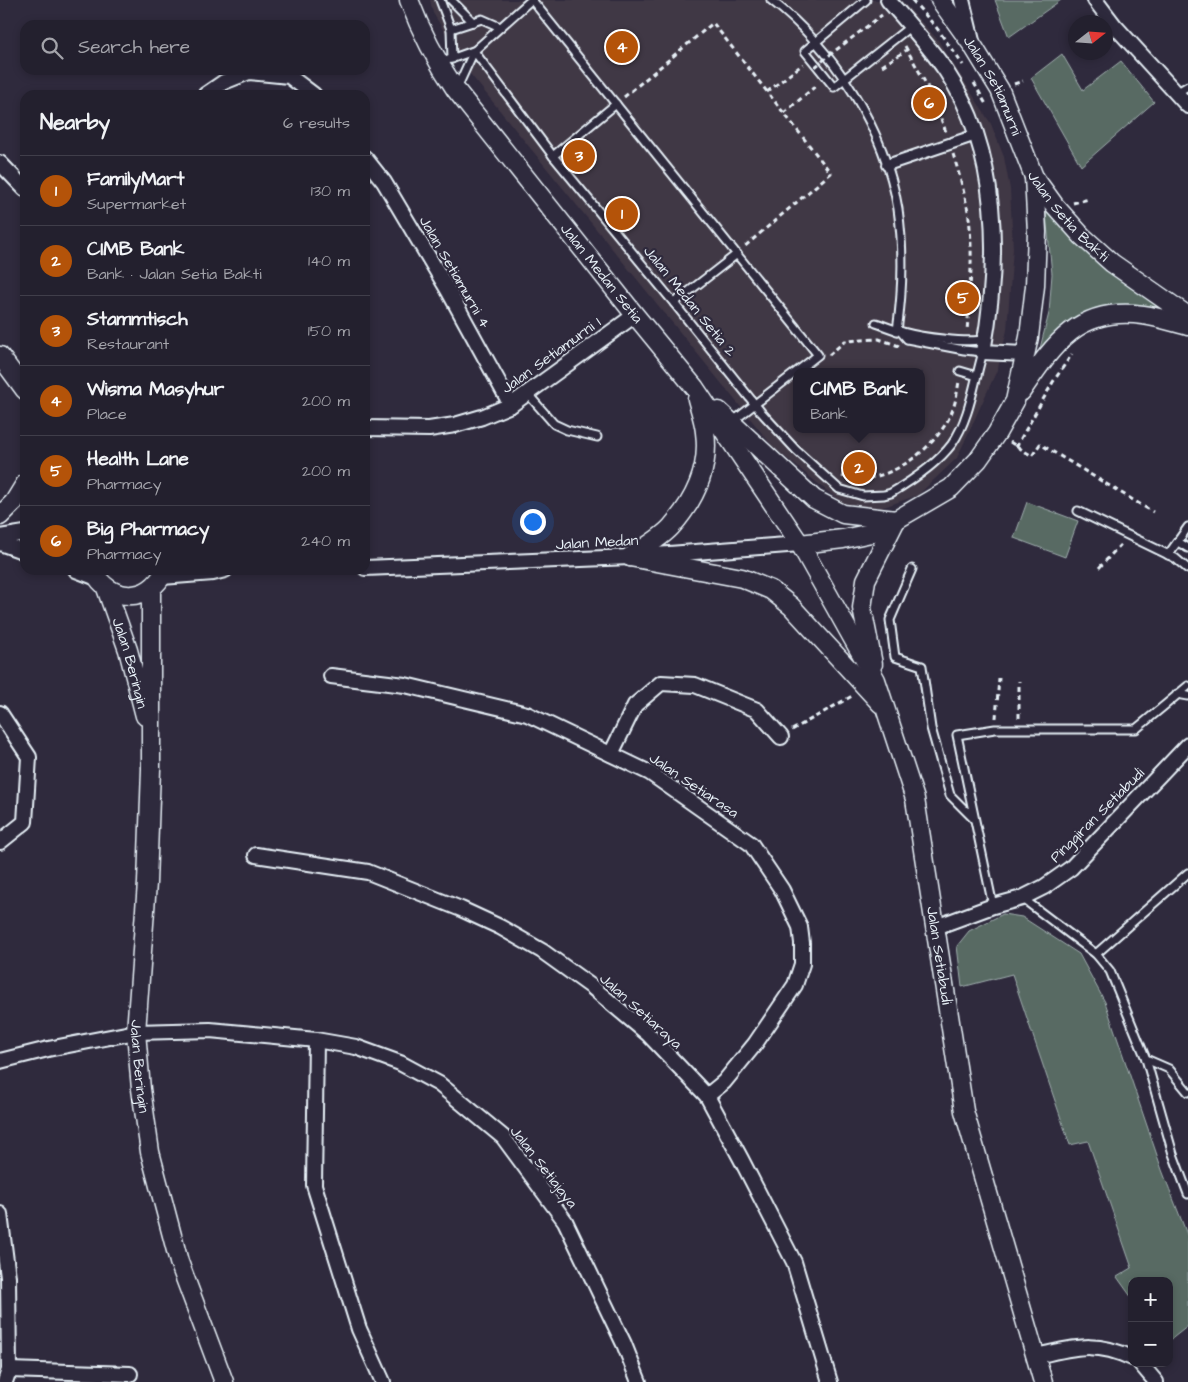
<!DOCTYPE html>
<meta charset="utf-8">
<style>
body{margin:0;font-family:"Architects Daughter",sans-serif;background:#2b2836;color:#f1f3f6}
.controls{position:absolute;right:15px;bottom:15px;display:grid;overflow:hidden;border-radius:10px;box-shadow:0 2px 8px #0003}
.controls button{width:45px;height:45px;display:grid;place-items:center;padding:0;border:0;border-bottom:1px solid #403e4a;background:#23202e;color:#f1f3f6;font:25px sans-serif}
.compass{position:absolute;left:1068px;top:15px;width:45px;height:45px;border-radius:50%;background:#23202e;box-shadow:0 2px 8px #0003;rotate:73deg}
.you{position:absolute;left:532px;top:521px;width:18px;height:18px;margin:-12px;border:4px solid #fff;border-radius:50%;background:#1a73e8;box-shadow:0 0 0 8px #1a73e833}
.badge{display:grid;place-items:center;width:32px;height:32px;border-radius:50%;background:#b45309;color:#fff;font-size:16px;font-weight:700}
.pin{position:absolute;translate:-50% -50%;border:2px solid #fff;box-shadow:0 1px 5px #0006}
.popup{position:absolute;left:793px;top:368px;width:132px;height:65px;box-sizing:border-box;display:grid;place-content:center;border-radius:10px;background:#23202e;filter:drop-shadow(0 1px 4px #0005);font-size:16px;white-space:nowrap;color:#a3a3aa}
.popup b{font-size:19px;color:#f1f3f6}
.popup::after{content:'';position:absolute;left:50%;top:100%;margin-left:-10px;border:10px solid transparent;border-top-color:#23202e}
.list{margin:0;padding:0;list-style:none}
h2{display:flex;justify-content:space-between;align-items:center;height:65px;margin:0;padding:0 20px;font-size:21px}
h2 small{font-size:16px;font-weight:400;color:#a3a3aa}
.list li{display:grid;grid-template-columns:32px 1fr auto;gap:15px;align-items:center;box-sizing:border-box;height:70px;padding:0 20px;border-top:1px solid #403e4a}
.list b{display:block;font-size:19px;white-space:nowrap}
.list p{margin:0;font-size:16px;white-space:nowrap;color:#a3a3aa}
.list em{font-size:16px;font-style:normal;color:#a3a3aa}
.icon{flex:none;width:28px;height:28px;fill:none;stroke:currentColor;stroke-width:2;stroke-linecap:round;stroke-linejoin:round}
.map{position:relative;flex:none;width:1188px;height:1382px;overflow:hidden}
.search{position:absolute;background:#23202e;box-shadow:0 2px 8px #0003;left:20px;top:20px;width:350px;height:55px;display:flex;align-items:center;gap:12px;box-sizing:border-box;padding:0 18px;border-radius:15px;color:#a3a3aa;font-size:19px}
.panel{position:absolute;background:#23202e;box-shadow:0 2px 8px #0003;left:20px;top:90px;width:350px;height:485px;border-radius:15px}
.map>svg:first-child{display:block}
.built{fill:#413745;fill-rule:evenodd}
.green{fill:#586b64;stroke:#a0aeae}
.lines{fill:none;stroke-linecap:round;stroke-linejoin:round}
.service-casing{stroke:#e8f1f8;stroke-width:11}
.pedestrian-casing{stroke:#e8f1f8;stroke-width:14}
.minor-casing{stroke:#e8f1f8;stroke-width:18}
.tertiary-casing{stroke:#e8f1f8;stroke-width:21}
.path{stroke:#e8f1f8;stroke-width:3;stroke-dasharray:5 4;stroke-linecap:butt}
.service{stroke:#2f2a3d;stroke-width:7}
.pedestrian{stroke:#2f2a3d;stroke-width:10}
.minor{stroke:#2f2a3d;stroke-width:14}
.tertiary{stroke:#2f2a3d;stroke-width:18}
.path-bridge{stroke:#e8f1f8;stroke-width:3;stroke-dasharray:5 4;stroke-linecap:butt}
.labels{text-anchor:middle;stroke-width:4.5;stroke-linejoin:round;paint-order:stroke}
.street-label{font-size:15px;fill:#e8f1f8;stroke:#2f2a3d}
</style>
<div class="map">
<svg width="1188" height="1382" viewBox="0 0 1188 1382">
<rect width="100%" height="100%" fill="#2f2a3d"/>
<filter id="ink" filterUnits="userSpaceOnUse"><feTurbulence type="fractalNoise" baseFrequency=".02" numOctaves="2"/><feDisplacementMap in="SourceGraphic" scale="10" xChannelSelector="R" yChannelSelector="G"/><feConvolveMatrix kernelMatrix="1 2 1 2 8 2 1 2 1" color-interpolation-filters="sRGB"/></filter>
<g filter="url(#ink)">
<path class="built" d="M 430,0 L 901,0 L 938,40 L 991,124 L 1004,157 L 1010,189 L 1013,248 L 1007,330 L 998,368 L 957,458 L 918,495 L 881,508 L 842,503 L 774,448 L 471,75 L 433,13 ZM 796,372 L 922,372 L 922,429 L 796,429 Z"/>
<g class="green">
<path d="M 995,0 L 1061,0 L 1009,37 Z"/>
<path d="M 1062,54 L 1083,90 L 1121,61 L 1154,102 L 1081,166 L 1031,78 Z"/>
<path d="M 1045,204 C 1055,216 1063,229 1074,240 C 1100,268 1130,288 1162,307 C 1131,305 1087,303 1062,326 C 1053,335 1046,347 1038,356 L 1049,313 L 1052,274 Z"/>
<path d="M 1027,502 L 1078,521 L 1065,557 L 1014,538 Z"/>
<path d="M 1003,914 L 1022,917 L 1079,954 L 1105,1002 L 1162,1170 L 1188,1237 L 1188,1326 L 1169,1341 L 1169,1281 L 1132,1281 L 1132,1298 L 1117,1277 L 1132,1268 L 1088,1141 L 1070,1145 L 1012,974 L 962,987 L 957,946 L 969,931 Z"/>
</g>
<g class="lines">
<defs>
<g id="service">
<path d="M 440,0 L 451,29 L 452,59"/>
<path d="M 451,0 L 473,22"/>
<path d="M 532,0 L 818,355 L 732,422"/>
<path d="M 771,0 C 834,49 885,129 898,209 C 904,251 903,290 897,331"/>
<path d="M 866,0 L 805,51 L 834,87 L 911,26"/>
<path d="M 451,29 L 482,19 L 500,27"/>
<path d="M 474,51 L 553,156 L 674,303 L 761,412 L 796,450 L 839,489 L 863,496 L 884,495 L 891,493 C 913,480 937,464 952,444 C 970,418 974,382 983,352 L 964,350 L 907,339 L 901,332"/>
<path d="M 448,60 L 473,51"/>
<path d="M 457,88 L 474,51 L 531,0"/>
<path d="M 1176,93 L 1188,86"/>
<path d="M 553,156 L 616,104"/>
<path d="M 674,303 L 737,254"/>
<path d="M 876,323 C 885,326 894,330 903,332 C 921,337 969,344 985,339"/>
<path d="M 960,371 L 977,376"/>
<path d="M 527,393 L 554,424 L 567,430 L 597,437"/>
<path d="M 1078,511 L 1175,558 L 1188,569"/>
<path d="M 1178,542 L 1188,548"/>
<path d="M 1168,555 L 1188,527"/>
<path d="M 912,569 L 890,620 L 895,657 L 922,666 L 931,728 L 950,795 L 974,819"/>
<path d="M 1177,694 L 1188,696"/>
<path d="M 1022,898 L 1096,954 L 1110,971 L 1146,1059 L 1173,1154 L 1188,1194"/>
<path d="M 993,906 L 957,735 L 995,729 L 1136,729 L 1188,686"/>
<path d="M 1096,954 L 1188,873"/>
<path d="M 1146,1059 L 1169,1069 L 1188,1092"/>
</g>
<path id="pedestrian" d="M 887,165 L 976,135"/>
<g id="minor">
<path d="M 888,0 C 908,23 929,46 946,71 C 1000,152 1000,260 983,352 L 1026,354"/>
<path d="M 962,0 L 972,41"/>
<path d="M 1095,0 L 1114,25 L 1188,106"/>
<path d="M 205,95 L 224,82 L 249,72 L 289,76 L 314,95"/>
<path d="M 365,158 L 384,182 L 448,290 L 511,405"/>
<path d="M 0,163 L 25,189"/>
<path d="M 365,428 L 429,429 L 455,425 L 482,417 L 511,405 L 635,315"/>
<path d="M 0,537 L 25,533"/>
<path d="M 0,543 L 25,552"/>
<path d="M 365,568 L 630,557 L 800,544"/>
<path d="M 76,570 L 97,578"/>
<path d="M 162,577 L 213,573 L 225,570"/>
<path d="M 331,676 L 405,685 L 527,714 L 650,773 L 751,844 L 782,890 L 800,927 L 802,943 L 802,964 L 795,985 L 755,1044 L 724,1082 L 707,1096"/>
<path d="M 0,713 L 29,757 L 25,822 L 0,842"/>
<path d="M 611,754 L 635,705 L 661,683 L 695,685 L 757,710 L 781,737"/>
<path d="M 256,855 L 368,872 L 461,909 L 500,927 L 542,951 L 592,987 L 648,1034 L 707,1096 L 741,1159 L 794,1262 L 830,1382"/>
<path d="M 936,927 L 993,906 L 1022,898 L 1044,887 L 1071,868 L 1188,745"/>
<path d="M 316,1040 L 314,1185 L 359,1329 L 383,1382"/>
<path d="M 0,1061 L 48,1049 L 136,1032 L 210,1030 L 316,1040 L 356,1047 L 400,1063 L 439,1084 L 503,1137 L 565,1221 L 624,1344 L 639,1382"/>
<path d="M 0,1214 L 8,1277 L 9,1370 L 5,1382"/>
<path d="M 1036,1356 C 1074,1348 1095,1340 1132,1358"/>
<path d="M 1140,1363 L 1156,1382"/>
<path d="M 9,1370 L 130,1374"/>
</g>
<g id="tertiary">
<path id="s1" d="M 409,0 C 421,32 437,62 456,90 L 635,315 L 695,388 L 800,544 L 876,680 L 915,799 L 964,1111 L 1043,1382"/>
<path id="s2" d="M 940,0 L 973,46 L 1000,90 L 1034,177 L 1055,206 L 1082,236 L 1112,263 L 1188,316"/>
<path d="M 0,356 L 25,390"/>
<path d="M 1021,392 C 1053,345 1078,306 1143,315 C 1158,317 1173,322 1188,326"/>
<path d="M 719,411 L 814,499 L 843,514 L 896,520"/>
<path d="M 0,516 L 14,502 L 25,484"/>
<path d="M 800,544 L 843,539 L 871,533 L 896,520 L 951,488 L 978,460 L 997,433 L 1015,401 L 1029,337 L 1035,286 L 1037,232 L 1034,177"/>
<path d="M 630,557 L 742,578 L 771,590 L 791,606 L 881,704"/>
<path d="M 630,557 C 643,548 660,539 671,527 C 695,500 710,469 705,432 C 704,421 700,410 697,399"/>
<path d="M 93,570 C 109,603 150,604 165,570"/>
<path id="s3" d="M 106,588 L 128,650 L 145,716"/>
<path id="s4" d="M 151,589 L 151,769 L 147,883 L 136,1032 L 141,1089 L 150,1152 L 179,1262 L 224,1382"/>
<path d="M 873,664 L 862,608 L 866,580 L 896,520"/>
</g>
</defs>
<use href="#service" class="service-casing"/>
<use href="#pedestrian" class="pedestrian-casing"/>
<use href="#minor" class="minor-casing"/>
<use href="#tertiary" class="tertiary-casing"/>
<g class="path">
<path d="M 912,0 L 936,27 L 963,65"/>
<path d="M 905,46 L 931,93 L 946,132"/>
<path d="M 836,50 L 882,15"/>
<path d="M 882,66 L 908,49"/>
<path d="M 974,83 L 987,106"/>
<path d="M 1014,84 L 1023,81"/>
<path d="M 767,92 L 803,64"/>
<path d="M 624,97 L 713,23 L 831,173 L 744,247"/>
<path d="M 784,113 L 818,84"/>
<path d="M 953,154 C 959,173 964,192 968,211 C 974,248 970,294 967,331"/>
<path d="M 1073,203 L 1089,199"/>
<path d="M 829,355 L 845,341 L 879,339 L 899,346"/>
<path d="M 1010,442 L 1032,456 L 1040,444 L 1153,512"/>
<path d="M 1016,447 L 1053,382 L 1072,354"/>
<path d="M 842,476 C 881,489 932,452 949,418 C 955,407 957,394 959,381"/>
<path d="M 1099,568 L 1122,543"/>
<path d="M 996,718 L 999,678"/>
<path d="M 1019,718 L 1019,681"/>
<path d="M 792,730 L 852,696"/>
</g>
<use href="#service" class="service"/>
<use href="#pedestrian" class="pedestrian"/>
<use href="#minor" class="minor"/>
<use href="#tertiary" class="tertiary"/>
<path class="path-bridge" d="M 815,67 L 836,50"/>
</g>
</g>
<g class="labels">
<g class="street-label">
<text dy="5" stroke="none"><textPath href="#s2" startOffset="101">Jalan Setiamurni</textPath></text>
<text dy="5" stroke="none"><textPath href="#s2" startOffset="254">Jalan Setia Bakti</textPath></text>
<text transform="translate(455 272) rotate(60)" y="5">Jalan Setiamurni 4</text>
<text dy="5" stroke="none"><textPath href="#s1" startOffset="336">Jalan Medan Setia</textPath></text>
<text transform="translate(690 301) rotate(51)" y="5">Jalan Medan Setia 2</text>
<text transform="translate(551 355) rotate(-36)" y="5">Jalan Setiamurni 1</text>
<text transform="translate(597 542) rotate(-3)" y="5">Jalan Medan</text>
<text dy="5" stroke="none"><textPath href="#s3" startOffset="79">Jalan Beringin</textPath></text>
<text transform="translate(694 785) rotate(34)" y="5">Jalan Setiarasa</text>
<text transform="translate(1097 815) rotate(-45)" y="5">Pinggiran Setiabudi</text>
<text dy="5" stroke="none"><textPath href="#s1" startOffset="1111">Jalan Setiabudi</textPath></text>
<text transform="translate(641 1011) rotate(42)" y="5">Jalan Setiaraya</text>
<text dy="5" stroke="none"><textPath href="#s4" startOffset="478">Jalan Beringin</textPath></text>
<text transform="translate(544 1167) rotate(52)" y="5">Jalan Setiajaya</text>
</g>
</g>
</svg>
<div class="controls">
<button>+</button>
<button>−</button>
</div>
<svg class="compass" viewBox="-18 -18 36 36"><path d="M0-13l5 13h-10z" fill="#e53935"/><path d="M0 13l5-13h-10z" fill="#a3a3aa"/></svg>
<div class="you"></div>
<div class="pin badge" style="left:622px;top:214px">1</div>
<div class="pin badge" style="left:859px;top:468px">2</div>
<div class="popup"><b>CIMB Bank</b>Bank</div>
<div class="pin badge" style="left:579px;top:156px">3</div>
<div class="pin badge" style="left:622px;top:47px">4</div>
<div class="pin badge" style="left:963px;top:298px">5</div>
<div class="pin badge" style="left:929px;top:103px">6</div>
<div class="search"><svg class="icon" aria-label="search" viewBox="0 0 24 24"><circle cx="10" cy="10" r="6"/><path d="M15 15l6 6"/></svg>Search here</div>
<section class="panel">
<h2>Nearby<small>6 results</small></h2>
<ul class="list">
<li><span class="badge">1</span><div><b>FamilyMart</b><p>Supermarket</p></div><em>130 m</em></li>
<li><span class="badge">2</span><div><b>CIMB Bank</b><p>Bank · Jalan Setia Bakti</p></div><em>140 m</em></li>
<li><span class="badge">3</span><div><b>Stammtisch</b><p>Restaurant</p></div><em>150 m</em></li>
<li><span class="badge">4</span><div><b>Wisma Masyhur</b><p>Place</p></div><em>200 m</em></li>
<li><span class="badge">5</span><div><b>Health Lane</b><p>Pharmacy</p></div><em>200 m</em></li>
<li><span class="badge">6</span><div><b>Big Pharmacy</b><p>Pharmacy</p></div><em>240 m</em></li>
</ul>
</section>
</div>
